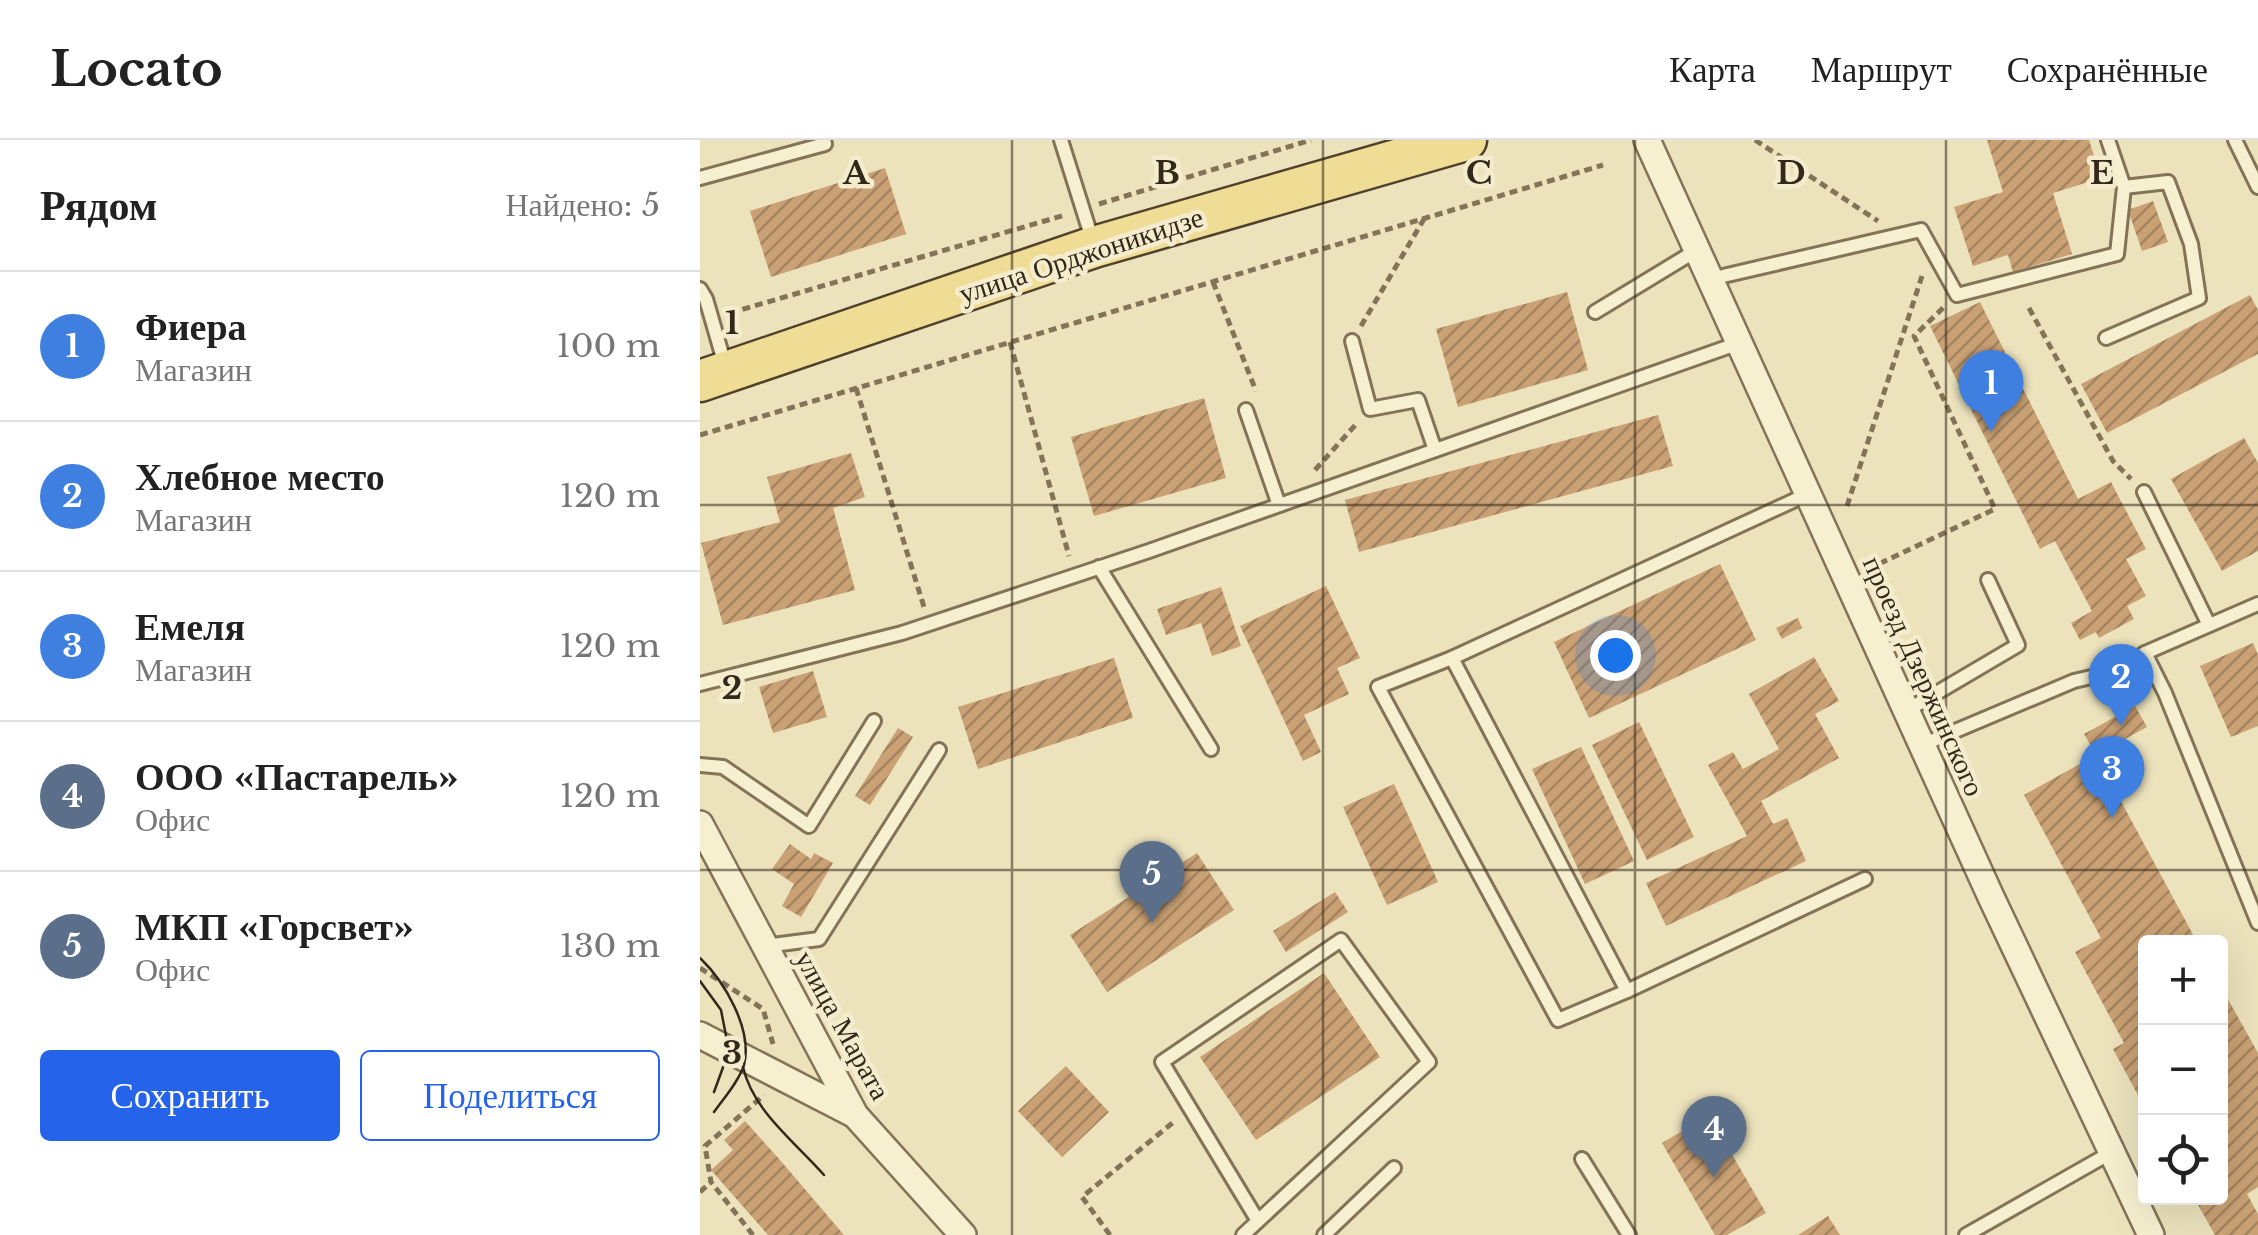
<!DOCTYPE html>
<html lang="ru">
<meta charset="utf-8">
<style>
body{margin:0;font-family:"Libre Baskerville",serif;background:#f2f2f2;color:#222}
.controls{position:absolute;right:30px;bottom:30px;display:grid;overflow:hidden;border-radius:10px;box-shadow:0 10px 40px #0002}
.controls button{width:90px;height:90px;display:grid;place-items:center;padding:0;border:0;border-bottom:2px solid #e0e0e0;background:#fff;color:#222;font:50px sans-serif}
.you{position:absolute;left:915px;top:515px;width:35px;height:35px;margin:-25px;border:8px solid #fff;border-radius:50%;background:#1a73e8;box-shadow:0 0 0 15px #1a73e833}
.badge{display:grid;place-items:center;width:65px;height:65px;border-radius:50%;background:#2563eb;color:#fff;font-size:32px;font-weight:700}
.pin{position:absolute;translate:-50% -82px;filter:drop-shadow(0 2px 5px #0008)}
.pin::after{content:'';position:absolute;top:52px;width:35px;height:30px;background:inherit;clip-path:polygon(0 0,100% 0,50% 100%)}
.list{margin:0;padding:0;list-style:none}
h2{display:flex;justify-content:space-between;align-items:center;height:130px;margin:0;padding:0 40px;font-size:42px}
h2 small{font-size:32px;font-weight:400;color:#767676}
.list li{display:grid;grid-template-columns:65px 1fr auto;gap:30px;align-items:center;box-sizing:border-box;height:150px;padding:0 40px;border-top:2px solid #e0e0e0}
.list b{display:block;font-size:38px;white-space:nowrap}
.list p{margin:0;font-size:32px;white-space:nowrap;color:#767676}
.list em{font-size:32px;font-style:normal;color:#767676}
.actions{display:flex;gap:20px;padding:30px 40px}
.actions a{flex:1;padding:22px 0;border:2px solid #2563eb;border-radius:10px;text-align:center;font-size:35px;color:#2563eb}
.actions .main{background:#2563eb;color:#fff}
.icon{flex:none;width:55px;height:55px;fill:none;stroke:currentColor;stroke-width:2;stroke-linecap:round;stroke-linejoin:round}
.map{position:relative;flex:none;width:1558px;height:1095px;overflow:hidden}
header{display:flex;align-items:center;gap:60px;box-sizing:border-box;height:140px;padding:0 50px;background:#fff;border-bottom:2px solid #e0e0e0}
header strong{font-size:48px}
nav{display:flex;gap:55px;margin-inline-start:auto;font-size:35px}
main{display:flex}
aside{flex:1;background:#fff}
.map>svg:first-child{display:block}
.building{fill:url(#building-hatch)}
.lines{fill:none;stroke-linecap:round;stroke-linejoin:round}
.lane-casing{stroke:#837357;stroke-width:18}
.street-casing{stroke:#837357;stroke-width:30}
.primary-casing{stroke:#50412c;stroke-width:45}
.path{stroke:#837357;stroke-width:5;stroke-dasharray:8 5;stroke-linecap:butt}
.lane{stroke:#f7f0d0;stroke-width:12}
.street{stroke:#f7f0d0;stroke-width:25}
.primary{stroke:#efdd95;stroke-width:40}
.tram{stroke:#33291b;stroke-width:2.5}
.grid{fill:none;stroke:#33291b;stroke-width:2.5;stroke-opacity:0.55}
.labels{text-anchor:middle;stroke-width:9;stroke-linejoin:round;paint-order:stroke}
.street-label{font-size:28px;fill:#33291b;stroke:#f4eccc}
.grid-label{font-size:32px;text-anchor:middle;font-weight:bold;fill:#33291b;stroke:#f4eccc;stroke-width:9;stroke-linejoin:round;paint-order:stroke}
</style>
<header>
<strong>Locato</strong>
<nav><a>Карта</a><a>Маршрут</a><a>Сохранённые</a></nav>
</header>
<main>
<aside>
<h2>Рядом<small>Найдено: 5</small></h2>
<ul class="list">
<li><span class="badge" style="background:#3f7fe0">1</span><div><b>Фиера</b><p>Магазин</p></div><em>100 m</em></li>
<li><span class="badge" style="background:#3f7fe0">2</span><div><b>Хлебное место</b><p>Магазин</p></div><em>120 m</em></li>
<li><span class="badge" style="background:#3f7fe0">3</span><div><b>Емеля</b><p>Магазин</p></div><em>120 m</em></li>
<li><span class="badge" style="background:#5c6f8a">4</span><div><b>ООО «Пастарель»</b><p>Офис</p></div><em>120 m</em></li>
<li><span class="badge" style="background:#5c6f8a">5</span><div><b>МКП «Горсвет»</b><p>Офис</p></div><em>130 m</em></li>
</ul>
<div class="actions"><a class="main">Сохранить</a><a>Поделиться</a></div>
</aside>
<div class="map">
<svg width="1558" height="1095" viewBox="0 0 1558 1095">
<defs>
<pattern id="building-hatch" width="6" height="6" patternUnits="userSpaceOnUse" patternTransform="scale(2.5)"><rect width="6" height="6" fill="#c9a174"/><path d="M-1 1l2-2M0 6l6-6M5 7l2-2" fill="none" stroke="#a4835e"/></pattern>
</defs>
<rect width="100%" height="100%" fill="#ece3bd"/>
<g class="building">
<path d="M 1287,0 L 1389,0 L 1401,38 L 1353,53 L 1372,114 L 1313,132 L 1308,115 L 1273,126 L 1254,67 L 1303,52 Z"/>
<path d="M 185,28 L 206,94 L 71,137 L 50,71 Z"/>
<path d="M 1453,61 L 1468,102 L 1442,111 L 1428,70 Z"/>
<path d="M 867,152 L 888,230 L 758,267 L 736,189 Z"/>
<path d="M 1550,155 L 1558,170 L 1558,214 L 1407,293 L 1381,244 Z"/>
<path d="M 1280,162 L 1378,359 L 1411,342 L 1446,409 L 1426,419 L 1446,456 L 1427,466 L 1434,479 L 1399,498 L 1396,492 L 1380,500 L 1371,483 L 1392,471 L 1355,401 L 1340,409 L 1230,186 Z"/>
<path d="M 504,258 L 526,338 L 394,376 L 371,297 Z"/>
<path d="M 958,275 L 973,326 L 659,412 L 645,360 Z"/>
<path d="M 1544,298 L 1558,323 L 1558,411 L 1522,431 L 1471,339 Z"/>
<path d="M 151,313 L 165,357 L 133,368 L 155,450 L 23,485 L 1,403 L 80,382 L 67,337 Z"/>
<path d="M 1020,424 L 1056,500 L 889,578 L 854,502 Z"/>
<path d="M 626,446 L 660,518 L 637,528 L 649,554 L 604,575 L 621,612 L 603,621 L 540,486 Z"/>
<path d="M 521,447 L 541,506 L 512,516 L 501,483 L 466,495 L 457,469 Z"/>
<path d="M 1098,478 L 1102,488 L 1082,499 L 1076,488 Z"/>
<path d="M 1553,503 L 1558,515 L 1558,586 L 1531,597 L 1500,526 Z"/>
<path d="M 1114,517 L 1139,561 L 1115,574 L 1139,618 L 1061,661 L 1073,684 L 1087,678 L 1106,721 L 966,786 L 946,743 L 1047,696 L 1008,625 L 1033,612 L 1043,629 L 1079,609 L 1049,554 Z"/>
<path d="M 414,518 L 433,578 L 278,629 L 258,567 Z"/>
<path d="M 113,531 L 127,577 L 73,593 L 59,547 Z"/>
<path d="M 1435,566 L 1447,587 L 1396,615 L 1384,594 Z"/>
<path d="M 939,582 L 994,697 L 947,720 L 892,605 Z"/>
<path d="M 198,588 L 213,597 L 170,665 L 155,656 Z"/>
<path d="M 881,607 L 934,721 L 885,744 L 832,629 Z"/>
<path d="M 1396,615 L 1497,802 L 1446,802 L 1446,970 L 1413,909 L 1424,903 L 1375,812 L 1401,798 L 1324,655 Z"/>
<path d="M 694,644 L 738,742 L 687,765 L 643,667 Z"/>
<path d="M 90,704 L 111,719 L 114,713 L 133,723 L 101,777 L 82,766 L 94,744 L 72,729 Z"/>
<path d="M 497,713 L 534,770 L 407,852 L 370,795 Z"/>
<path d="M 635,752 L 648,772 L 586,812 L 573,791 Z"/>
<path d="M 624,833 L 680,917 L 556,1000 L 500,917 Z"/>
<path d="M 1520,845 L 1558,913 L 1558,1047 L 1547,1054 L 1558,1074 L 1558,1095 L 1515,1095 L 1494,1058 L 1520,1058 Z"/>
<path d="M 366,926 L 409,972 L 362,1017 L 318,971 Z"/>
<path d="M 1009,975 L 1066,1073 L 1027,1095 L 1015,1095 L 962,1003 Z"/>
<path d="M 45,981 L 80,1020 L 144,1095 L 68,1095 L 11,1030 L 33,1010 L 24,1000 Z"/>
<path d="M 1128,1076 L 1140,1095 L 1098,1095 Z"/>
</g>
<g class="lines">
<defs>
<g id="lane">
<path d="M 361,0 L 394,105"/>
<path d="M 1535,0 L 1558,47"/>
<path d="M 0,38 L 125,4 L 124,0"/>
<path d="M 1010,139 L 1221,90 L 1257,155 L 1417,114 L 1424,47 L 1408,0"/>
<path d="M 0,149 L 6,159 L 25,225"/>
<path d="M 895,172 L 997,110"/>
<path d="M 1406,198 L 1499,158 L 1491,104 L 1468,42 L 1424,47"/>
<path d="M 652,201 L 670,269 L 718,260 L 735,310"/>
<path d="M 546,270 L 579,365"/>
<path d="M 1444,352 L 1509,485"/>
<path d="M 1108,354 L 752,518 L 927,851 L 1165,739"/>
<path d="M 399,427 L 511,609"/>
<path d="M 1445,513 L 1558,464"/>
<path d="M 752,518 L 678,547 L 858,880 L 927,851"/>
<path d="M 0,544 L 202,493 L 449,411 L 1039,203"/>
<path d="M 1206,571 L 1318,505 L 1288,440"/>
<path d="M 1222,605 L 1374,541 L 1417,531 L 1445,513 L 1465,553 L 1558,783"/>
<path d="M 0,625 L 23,627 L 109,686 L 174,581"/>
<path d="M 65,806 L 119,799 L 239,610"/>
<path d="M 882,1019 L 929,1095"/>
<path d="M 543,1095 L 729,922 L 641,800 L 462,922 L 558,1081"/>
<path d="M 624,1095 L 694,1028"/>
<path d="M 1266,1095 L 1412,1012"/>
</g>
<g id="street">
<path d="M 947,0 L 1291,757 L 1451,1095"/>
<path d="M 0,684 L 155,975 L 263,1095"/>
<path d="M 0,895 L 155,975"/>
</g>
<path id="primary" d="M 0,241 L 394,107 L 766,0"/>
</defs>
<use href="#lane" class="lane-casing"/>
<use href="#street" class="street-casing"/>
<use href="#primary" class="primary-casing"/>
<g class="path">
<path d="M 1055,0 L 1178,81"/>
<path d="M 399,64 L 611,0"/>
<path d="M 513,142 L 556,251"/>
<path d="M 1329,168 L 1413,321 L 1431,339"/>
<path d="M 30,173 L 365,75"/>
<path d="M 661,186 L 724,79"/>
<path d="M 310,202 L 369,416"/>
<path d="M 156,248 L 224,467"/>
<path d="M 0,295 L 903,25"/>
<path d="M 615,330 L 658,282"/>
<path d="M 1147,366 L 1222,136"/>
<path d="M 1168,429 L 1295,369 L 1214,196 L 1244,167"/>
<path d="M 0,828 L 63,869 L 73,904"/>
<path d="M 0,1052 L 11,1042"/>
<path d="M 53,1095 L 11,1042 L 5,1006 L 64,955"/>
<path d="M 410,1095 L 382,1057 L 476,980"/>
</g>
<use href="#lane" class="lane"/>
<use href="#street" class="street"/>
<use href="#primary" class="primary"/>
<g class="tram">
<path d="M 0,818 C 24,841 53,889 44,925 C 39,941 24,958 14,972"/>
<path d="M 0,841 L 21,870 L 29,911 L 14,952"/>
<path d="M 43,927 C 53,971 95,1002 124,1035"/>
</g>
</g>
<path class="grid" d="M 312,0 L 312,1095M 623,0 L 623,1095M 935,0 L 935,1095M 1246,0 L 1246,1095M 0,365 L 1558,365M 0,730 L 1558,730"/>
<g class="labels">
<g class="street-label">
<text transform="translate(381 115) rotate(-18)" y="10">улица Орджоникидзе</text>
<text transform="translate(1224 536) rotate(66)" y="10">проезд Дзержинского</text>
<text transform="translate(143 885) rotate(61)" y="10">улица Марата</text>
</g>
</g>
<g class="grid-label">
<text x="156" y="44">A</text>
<text x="467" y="44">B</text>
<text x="779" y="44">C</text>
<text x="1091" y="44">D</text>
<text x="1402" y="44">E</text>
<text x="32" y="194">1</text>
<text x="32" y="559">2</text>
<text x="32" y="924">3</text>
</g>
</svg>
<div class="controls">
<button>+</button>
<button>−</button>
<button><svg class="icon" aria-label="locate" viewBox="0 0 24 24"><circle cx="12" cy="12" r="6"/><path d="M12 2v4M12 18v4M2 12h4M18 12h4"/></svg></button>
</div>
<div class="you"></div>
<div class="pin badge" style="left:1291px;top:292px;background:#3f7fe0">1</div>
<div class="pin badge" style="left:1421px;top:586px;background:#3f7fe0">2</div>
<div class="pin badge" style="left:1412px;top:678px;background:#3f7fe0">3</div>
<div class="pin badge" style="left:1014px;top:1038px;background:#5c6f8a">4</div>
<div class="pin badge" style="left:452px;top:783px;background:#5c6f8a">5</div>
</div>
</main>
